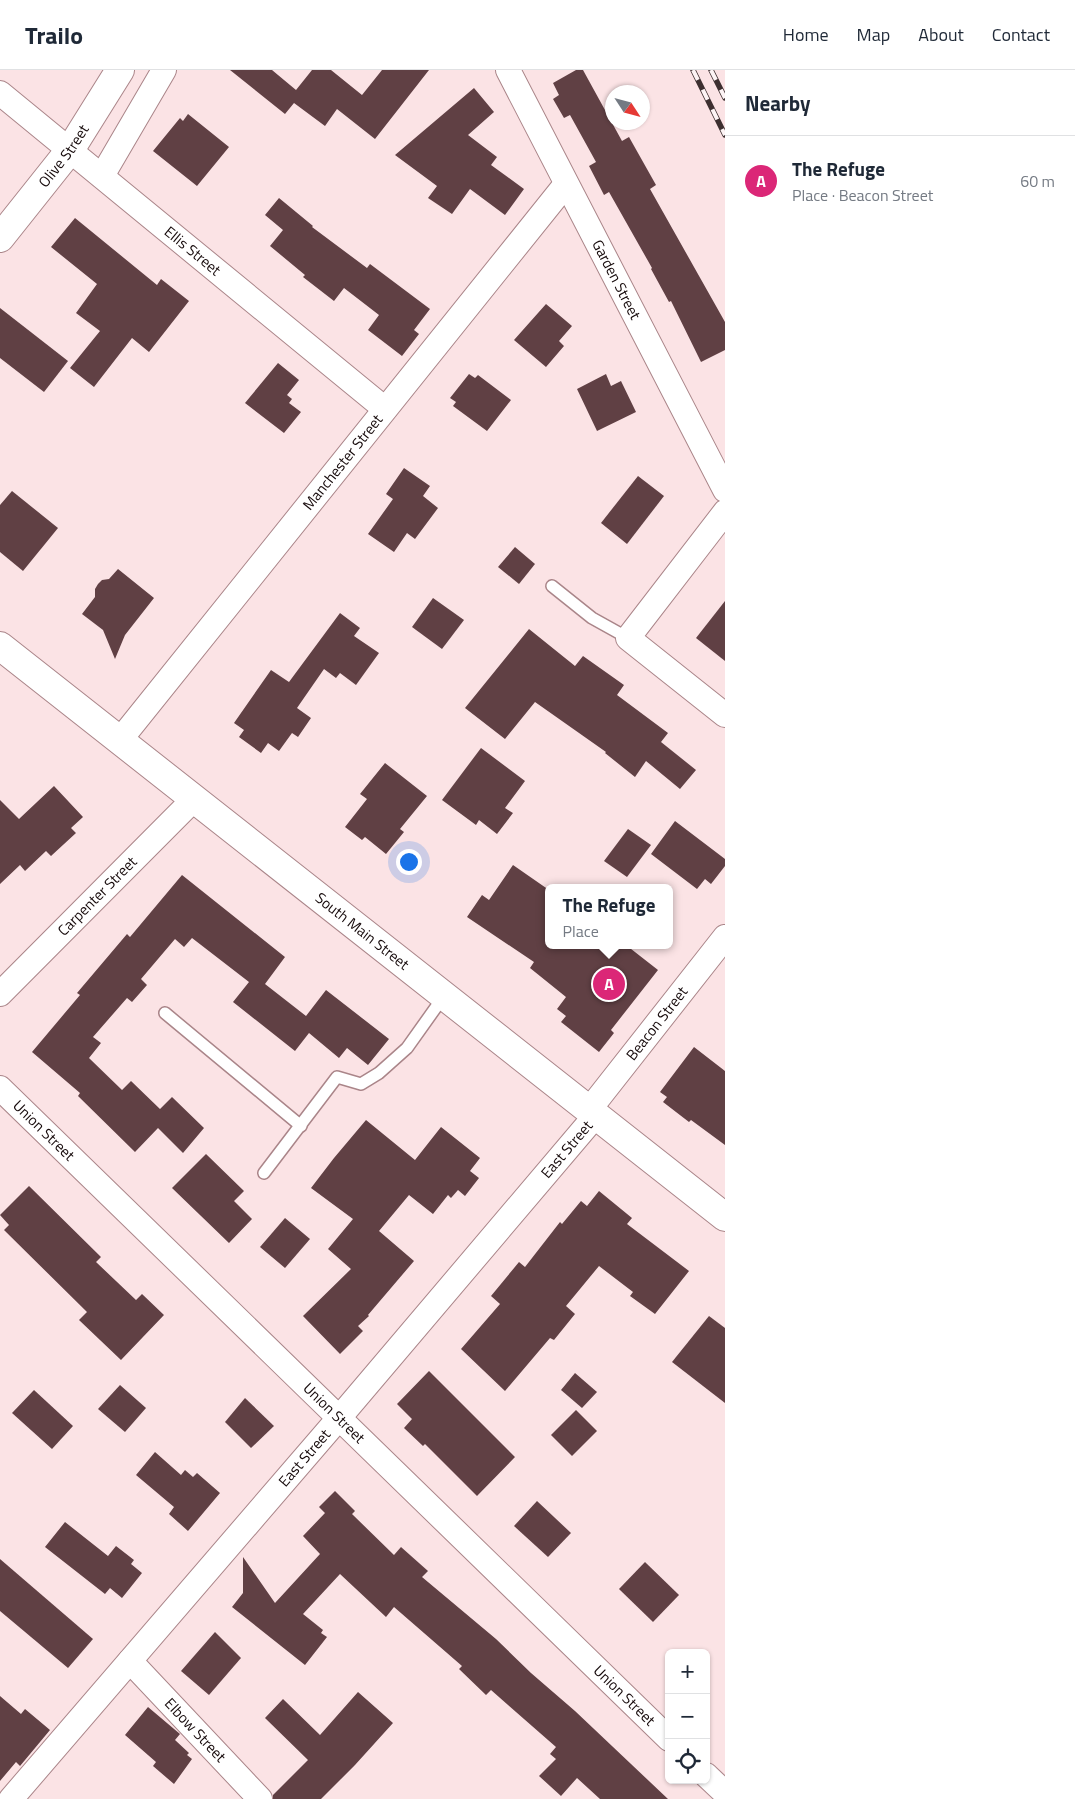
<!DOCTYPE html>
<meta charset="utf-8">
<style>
body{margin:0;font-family:"Titillium Web",sans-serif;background:#f2f2f3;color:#1f2937}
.controls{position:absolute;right:15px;bottom:15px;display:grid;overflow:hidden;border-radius:8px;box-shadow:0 1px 4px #0004}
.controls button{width:45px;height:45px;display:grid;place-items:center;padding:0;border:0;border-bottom:1px solid #e0e1e3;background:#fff;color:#1f2937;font:25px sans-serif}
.compass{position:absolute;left:605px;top:15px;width:45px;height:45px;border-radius:50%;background:#fff;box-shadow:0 1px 4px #0004;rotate:126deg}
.you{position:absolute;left:408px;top:791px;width:18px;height:18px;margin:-12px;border:4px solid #fff;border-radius:50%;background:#1a73e8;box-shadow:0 0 0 8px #1a73e833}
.badge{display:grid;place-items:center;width:32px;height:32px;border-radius:50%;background:#db2777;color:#fff;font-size:16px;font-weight:700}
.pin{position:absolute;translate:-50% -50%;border:2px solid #fff;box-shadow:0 1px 5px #0006}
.popup{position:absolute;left:545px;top:814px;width:128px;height:65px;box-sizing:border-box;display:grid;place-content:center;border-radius:8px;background:#fff;filter:drop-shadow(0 1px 4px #0005);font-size:16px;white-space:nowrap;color:#747a83}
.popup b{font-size:19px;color:#1f2937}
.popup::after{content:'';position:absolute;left:50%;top:100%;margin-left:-10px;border:10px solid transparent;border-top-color:#fff}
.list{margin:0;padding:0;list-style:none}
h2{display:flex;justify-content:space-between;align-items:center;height:65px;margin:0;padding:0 20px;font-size:21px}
h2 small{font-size:16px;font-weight:400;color:#747a83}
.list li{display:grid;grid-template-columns:32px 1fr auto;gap:15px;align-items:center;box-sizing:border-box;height:90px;padding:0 20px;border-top:1px solid #e0e1e3}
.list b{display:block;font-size:19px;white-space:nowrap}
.list p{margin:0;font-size:16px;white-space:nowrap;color:#747a83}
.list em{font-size:16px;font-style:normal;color:#747a83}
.icon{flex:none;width:28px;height:28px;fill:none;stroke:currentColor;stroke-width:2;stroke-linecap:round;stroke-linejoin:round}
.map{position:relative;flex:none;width:725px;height:1729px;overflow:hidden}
header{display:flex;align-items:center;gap:30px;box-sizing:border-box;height:70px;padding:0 25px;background:#fff;border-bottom:1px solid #e0e1e3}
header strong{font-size:24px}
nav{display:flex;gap:28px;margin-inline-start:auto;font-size:18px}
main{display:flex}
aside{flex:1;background:#fff}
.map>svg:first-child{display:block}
.building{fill:#604044}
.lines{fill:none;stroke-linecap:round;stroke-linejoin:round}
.service-casing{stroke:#aa8589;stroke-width:14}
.minor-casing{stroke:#aa8589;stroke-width:26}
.secondary-casing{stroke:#aa8589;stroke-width:30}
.service{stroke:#fff;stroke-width:11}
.minor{stroke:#fff;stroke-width:24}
.secondary{stroke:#fff;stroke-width:28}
.rail-casing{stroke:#3d2f30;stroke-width:5.5}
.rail{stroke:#fdf4f5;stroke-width:4;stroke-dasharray:11;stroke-linecap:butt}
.labels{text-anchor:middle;stroke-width:5;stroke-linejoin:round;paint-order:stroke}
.street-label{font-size:15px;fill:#15090a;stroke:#fdf4f5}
</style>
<header>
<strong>Trailo</strong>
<nav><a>Home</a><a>Map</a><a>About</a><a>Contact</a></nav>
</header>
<main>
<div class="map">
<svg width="725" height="1729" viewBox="0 0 725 1729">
<rect width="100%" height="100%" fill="#fbe3e5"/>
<g class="building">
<path d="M 230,0 L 272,0 L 296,20 L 312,0 L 331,0 L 362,25 L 382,0 L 429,0 L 375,69 L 337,39 L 325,56 L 294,33 L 285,44 Z"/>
<path d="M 576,0 L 583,0 L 622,71 L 629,67 L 656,115 L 650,119 L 725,252 L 725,280 L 701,292 L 671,231 L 669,232 L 651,199 L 652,198 L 609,122 L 604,125 L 589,96 L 596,92 L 570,45 L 564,48 L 553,29 L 559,25 L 553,13 Z"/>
<path d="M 474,18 L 494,42 L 468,65 L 497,87 L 491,95 L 524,119 L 505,145 L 470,119 L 452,144 L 428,128 L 437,116 L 395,85 Z"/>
<path d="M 188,44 L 229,77 L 197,116 L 153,81 L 180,48 L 183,51 Z"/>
<path d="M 279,128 L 313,156 L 312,157 L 367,198 L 370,194 L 430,239 L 414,260 L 419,264 L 402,286 L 368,260 L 379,245 L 344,218 L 334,231 L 303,207 L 305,205 L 270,176 L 283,160 L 265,145 Z"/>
<path d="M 75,148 L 157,215 L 161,209 L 189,231 L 149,282 L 132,268 L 94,317 L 70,298 L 100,261 L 76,243 L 97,214 L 51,177 Z"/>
<path d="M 546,234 L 572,256 L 559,271 L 564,276 L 546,297 L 514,270 Z"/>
<path d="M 0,238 L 68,291 L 44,322 L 0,288 Z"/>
<path d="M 278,293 L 299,310 L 287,325 L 292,329 L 289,333 L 301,342 L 284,363 L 245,333 Z"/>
<path d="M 469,304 L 475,308 L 478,305 L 511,330 L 487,361 L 453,336 L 456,332 L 450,328 Z"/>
<path d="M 606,304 L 611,316 L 621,311 L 636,342 L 597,361 L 577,319 Z"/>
<path d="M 404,398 L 430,416 L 423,426 L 438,438 L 415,469 L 407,463 L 394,482 L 368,464 L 393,429 L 386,424 Z"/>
<path d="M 638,406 L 664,426 L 627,474 L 601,453 Z"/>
<path d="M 12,421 L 58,458 L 23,501 L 0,482 L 0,435 Z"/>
<path d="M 515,477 L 535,494 L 519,514 L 498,497 Z"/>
<path d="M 118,499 L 154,528 L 125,565 L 115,589 L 103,560 L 82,544 L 95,527 L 95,519 L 98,514 L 102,510 L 109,509 Z"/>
<path d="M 433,528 L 464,550 L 442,579 L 412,557 Z"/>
<path d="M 725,531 L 725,591 L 696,568 Z"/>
<path d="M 340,543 L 360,558 L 354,566 L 379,583 L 356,615 L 340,603 L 336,608 L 324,599 L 297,638 L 311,648 L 298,667 L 292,663 L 279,681 L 268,673 L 261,683 L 239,667 L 244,660 L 234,653 L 271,600 L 289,612 Z"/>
<path d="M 529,559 L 575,596 L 583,586 L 624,615 L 617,625 L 668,663 L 661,672 L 696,700 L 680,719 L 646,691 L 635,707 L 605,683 L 606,682 L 535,632 L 505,669 L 465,638 Z"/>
<path d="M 481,678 L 525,711 L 505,738 L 513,743 L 497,764 L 479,750 L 476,755 L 442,730 Z"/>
<path d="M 385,693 L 427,726 L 400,759 L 404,762 L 386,784 L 365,767 L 362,770 L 345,757 L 367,729 L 360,724 Z"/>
<path d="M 54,716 L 83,747 L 71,758 L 76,763 L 51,786 L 46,781 L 25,801 L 20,795 L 0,814 L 0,730 L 19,749 Z"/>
<path d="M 675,751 L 725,789 L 725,796 L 711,814 L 705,809 L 697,819 L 651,784 Z"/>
<path d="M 628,759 L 651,775 L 627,807 L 604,791 Z"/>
<path d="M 513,795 L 549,820 L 549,875 L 626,875 L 658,900 L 611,960 L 614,963 L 599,982 L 561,952 L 566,946 L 557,939 L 566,927 L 530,898 L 534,892 L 467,847 L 482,825 L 489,830 Z"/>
<path d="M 182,805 L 285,887 L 265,914 L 306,946 L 326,920 L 389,969 L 368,995 L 347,978 L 339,988 L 309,963 L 295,981 L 233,932 L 249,912 L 192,868 L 184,877 L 175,869 L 141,909 L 147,915 L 132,932 L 127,928 L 93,967 L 101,973 L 89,988 L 122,1020 L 131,1011 L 160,1039 L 172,1027 L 204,1058 L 183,1083 L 158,1058 L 135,1082 L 78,1026 L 80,1023 L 32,982 L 80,925 L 77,923 L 127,864 L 130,867 Z"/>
<path d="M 694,977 L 725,1001 L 725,1075 L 691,1050 L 689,1052 L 663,1032 L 667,1027 L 660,1022 Z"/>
<path d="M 366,1050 L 415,1090 L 441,1057 L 480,1088 L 470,1101 L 479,1108 L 465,1126 L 458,1120 L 451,1128 L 448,1125 L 433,1144 L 409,1125 L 379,1161 L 414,1191 L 368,1245 L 369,1246 L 358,1256 L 363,1261 L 340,1284 L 303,1246 L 351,1199 L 328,1179 L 353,1149 L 311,1118 L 334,1088 Z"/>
<path d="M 206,1084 L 244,1121 L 234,1131 L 252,1149 L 229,1173 L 172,1118 Z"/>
<path d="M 29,1116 L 101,1187 L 96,1192 L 136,1230 L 142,1224 L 164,1245 L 121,1290 L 79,1250 L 87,1242 L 4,1160 L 9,1155 L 0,1145 Z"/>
<path d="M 599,1121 L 632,1148 L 627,1154 L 689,1201 L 655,1244 L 630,1226 L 633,1222 L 599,1196 L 566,1236 L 575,1244 L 554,1270 L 550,1268 L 505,1321 L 461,1279 L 500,1234 L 491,1226 L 519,1192 L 525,1197 L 560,1152 L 562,1154 L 581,1131 L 587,1136 Z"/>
<path d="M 285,1148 L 310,1169 L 285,1198 L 260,1177 Z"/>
<path d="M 709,1246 L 725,1258 L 725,1333 L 672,1292 Z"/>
<path d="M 429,1301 L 515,1387 L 477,1426 L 425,1374 L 423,1376 L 404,1358 L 412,1349 L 397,1334 Z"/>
<path d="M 575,1303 L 597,1322 L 582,1338 L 561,1320 Z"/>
<path d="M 120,1315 L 146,1338 L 125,1362 L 98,1339 Z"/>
<path d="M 34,1320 L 73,1356 L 52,1379 L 12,1343 Z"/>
<path d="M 245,1328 L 274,1356 L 251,1378 L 225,1352 Z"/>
<path d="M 576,1340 L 597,1361 L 572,1386 L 551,1365 Z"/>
<path d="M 155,1382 L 181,1405 L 185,1400 L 193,1407 L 197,1403 L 220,1423 L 188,1461 L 169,1444 L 174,1437 L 136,1405 Z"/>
<path d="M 335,1421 L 355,1441 L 352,1444 L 394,1485 L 401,1477 L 428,1501 L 422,1507 L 496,1569 L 531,1603 L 575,1641 L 668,1729 L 600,1729 L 577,1708 L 561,1726 L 539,1706 L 556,1689 L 550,1684 L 556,1677 L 491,1620 L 486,1625 L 459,1599 L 462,1596 L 394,1537 L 386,1547 L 340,1504 L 303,1544 L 323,1560 L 321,1563 L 327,1567 L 305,1595 L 232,1537 L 243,1523 L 243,1487 L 275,1533 L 320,1484 L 303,1466 L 325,1443 L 319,1437 Z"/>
<path d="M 537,1431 L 571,1463 L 548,1487 L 514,1456 Z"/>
<path d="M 65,1452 L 108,1486 L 116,1476 L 134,1490 L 131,1494 L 142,1503 L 122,1528 L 110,1518 L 105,1524 L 45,1477 Z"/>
<path d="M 0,1489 L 93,1569 L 68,1598 L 0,1541 Z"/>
<path d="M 645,1492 L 679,1525 L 653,1552 L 619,1519 Z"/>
<path d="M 215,1562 L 241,1588 L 209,1625 L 181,1601 Z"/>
<path d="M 358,1622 L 393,1653 L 355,1695 L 321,1729 L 273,1729 L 273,1725 L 308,1690 L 265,1648 L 283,1629 L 320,1665 Z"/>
<path d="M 0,1626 L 21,1644 L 25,1639 L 50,1660 L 20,1696 L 16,1692 L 0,1711 Z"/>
<path d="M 148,1637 L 180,1664 L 175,1670 L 189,1683 L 187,1685 L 192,1689 L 174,1714 L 153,1696 L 156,1692 L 125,1665 Z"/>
</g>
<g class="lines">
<defs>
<g id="service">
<path d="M 552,516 L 592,548 L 628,568"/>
<path d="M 165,943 L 301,1056"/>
<path d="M 264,1103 L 337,1007 L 361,1014 L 379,1003 L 407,978 L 444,926"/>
</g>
<g id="minor">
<path id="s1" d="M 508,0 L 725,420"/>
<path id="s2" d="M 0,23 L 385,339"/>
<path d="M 102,106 L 164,0"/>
<path d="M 725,442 L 628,568 L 725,645"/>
<path id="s3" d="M 120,670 L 566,114"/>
<path id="s4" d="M 0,924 L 194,729"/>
<path id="s5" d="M 0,1018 L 669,1669"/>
<path id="s6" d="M 589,1040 L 725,867"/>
<path id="s7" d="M 130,1591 L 260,1729"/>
<path d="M 706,1705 L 725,1723"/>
<path id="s8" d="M 11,1729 L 339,1348 L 596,1045"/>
</g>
<g id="secondary">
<path id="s9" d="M 0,168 L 70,80 L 120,0"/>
<path id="s10" d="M 0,576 L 725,1147"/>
</g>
</defs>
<use href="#service" class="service-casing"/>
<use href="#minor" class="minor-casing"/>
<use href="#secondary" class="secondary-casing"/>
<use href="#service" class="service"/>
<use href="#minor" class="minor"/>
<use href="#secondary" class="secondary"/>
<defs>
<g id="rail">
<path d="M 693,0 L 725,65"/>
<path d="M 711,0 L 725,28"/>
</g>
</defs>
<use href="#rail" class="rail-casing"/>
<use href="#rail" class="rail"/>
</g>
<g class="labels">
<g class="street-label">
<text dy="5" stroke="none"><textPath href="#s9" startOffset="104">Olive Street</textPath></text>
<text dy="5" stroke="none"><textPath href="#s2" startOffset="249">Ellis Street</textPath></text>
<text dy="5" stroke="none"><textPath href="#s1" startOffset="236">Garden Street</textPath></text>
<text dy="5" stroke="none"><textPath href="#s3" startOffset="356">Manchester Street</textPath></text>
<text dy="5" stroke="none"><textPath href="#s4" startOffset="138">Carpenter Street</textPath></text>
<text dy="5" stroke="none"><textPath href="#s10" startOffset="461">South Main Street</textPath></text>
<text dy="5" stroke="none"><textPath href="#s6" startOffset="110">Beacon Street</textPath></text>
<text dy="5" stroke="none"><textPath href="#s5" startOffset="61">Union Street</textPath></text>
<text dy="5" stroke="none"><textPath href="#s8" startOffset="855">East Street</textPath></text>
<text dy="5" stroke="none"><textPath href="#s5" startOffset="466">Union Street</textPath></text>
<text dy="5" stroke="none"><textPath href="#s8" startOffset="450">East Street</textPath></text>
<text dy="5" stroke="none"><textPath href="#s5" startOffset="871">Union Street</textPath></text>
<text dy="5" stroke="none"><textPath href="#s7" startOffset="95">Elbow Street</textPath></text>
</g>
</g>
</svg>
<div class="controls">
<button>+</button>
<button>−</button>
<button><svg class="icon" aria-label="locate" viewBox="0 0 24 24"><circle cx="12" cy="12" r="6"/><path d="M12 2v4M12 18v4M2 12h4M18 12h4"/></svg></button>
</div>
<svg class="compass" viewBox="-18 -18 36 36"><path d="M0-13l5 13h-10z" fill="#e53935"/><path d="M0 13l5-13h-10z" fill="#747a83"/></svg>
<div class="you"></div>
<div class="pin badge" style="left:609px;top:914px">A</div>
<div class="popup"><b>The Refuge</b>Place</div>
</div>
<aside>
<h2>Nearby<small></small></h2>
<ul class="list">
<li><span class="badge">A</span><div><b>The Refuge</b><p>Place · Beacon Street</p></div><em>60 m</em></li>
</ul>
</aside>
</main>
